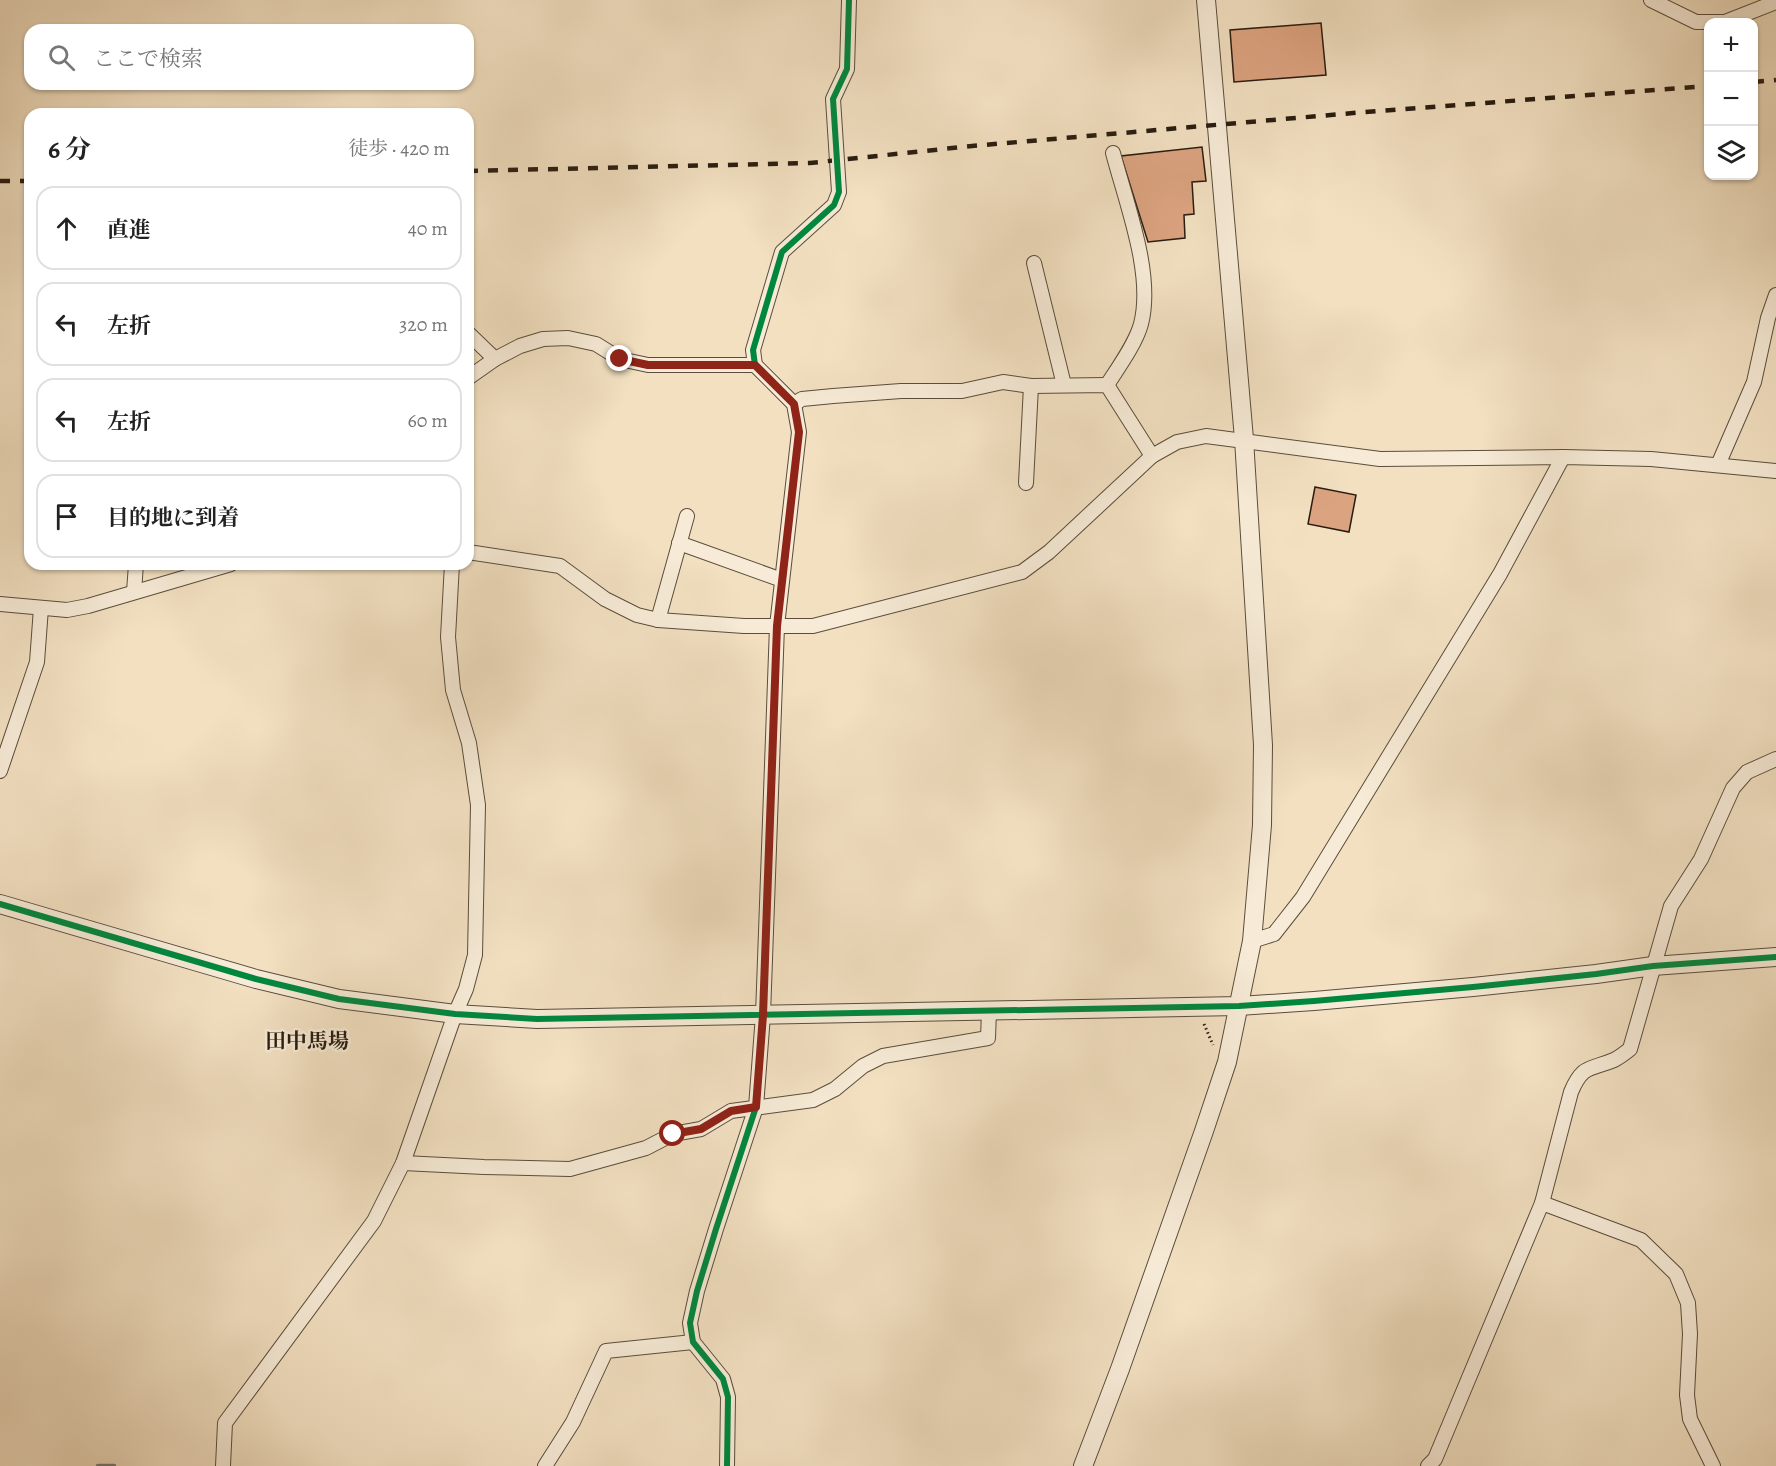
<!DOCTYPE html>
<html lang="ja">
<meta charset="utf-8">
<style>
body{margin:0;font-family:Alegreya,"Noto Serif JP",serif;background:#f6f6f6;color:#222}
.controls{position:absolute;right:18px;top:18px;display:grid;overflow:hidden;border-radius:12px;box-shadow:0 2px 4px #0004}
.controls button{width:54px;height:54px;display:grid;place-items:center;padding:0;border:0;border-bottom:2px solid #e0e0e0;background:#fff;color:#222;font:30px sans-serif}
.stop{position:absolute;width:18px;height:18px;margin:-14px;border:4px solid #8f2418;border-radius:50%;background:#fff}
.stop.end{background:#8f2418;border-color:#fff;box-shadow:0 2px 6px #0008}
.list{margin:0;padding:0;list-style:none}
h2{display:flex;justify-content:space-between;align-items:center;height:78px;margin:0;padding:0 24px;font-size:26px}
h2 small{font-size:20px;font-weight:400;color:#767676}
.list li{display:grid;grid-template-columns:39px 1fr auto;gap:18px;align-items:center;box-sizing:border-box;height:84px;margin:0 12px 12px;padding:0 12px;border:2px solid #e0e0e0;border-radius:18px}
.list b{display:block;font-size:22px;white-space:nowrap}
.list em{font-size:20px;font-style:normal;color:#767676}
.icon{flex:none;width:33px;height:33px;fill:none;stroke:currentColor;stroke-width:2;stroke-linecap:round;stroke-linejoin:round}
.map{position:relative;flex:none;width:1776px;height:1466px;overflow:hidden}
.search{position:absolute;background:#fff;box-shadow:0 2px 4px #0004;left:24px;top:24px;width:450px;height:66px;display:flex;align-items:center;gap:15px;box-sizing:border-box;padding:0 21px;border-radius:18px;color:#767676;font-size:22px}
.panel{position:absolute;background:#fff;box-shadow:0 2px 4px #0004;left:24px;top:108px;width:450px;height:462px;border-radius:18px}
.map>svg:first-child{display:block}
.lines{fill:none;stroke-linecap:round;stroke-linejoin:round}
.stream{stroke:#717b79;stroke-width:4.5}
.building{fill:#dca380;stroke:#281c10;stroke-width:1.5}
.minor-casing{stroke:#5a4d3c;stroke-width:16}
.tertiary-casing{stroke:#5a4d3c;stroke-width:20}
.path{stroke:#281c10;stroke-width:3;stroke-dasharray:1.5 3;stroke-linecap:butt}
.minor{stroke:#f7ebd7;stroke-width:14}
.tertiary{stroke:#f7ebd7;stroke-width:18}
.rail{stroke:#281c10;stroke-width:4.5;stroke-dasharray:10 10;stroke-linecap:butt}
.cycleway-casing{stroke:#f7ebd7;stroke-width:10}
.cycleway{stroke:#00873e;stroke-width:6}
.route{stroke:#8f2418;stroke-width:8}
.labels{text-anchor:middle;stroke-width:5;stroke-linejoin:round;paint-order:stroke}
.quarter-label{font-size:21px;font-weight:bold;fill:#281c10;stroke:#f7ebd7}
</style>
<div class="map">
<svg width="1776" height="1466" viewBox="0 0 1776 1466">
<rect width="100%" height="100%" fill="#f2e0c1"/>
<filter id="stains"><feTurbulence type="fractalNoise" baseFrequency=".00333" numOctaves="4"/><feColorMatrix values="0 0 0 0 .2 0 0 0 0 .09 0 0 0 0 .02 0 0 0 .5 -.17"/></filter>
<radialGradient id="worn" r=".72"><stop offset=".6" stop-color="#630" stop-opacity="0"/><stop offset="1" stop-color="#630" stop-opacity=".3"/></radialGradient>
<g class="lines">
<path class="stream" d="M 98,1466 L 114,1466"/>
</g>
<g class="building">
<path d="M 1321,23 L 1326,75 L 1234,82 L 1230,30 Z"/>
<path d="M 1202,147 L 1206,181 L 1192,182 L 1194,214 L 1184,215 L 1185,238 L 1148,242 L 1121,156 Z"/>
<path d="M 1315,487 L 1356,495 L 1349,532 L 1308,524 Z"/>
</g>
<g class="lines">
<defs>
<g id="minor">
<path d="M 1651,0 L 1696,22 L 1725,22 L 1776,2"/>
<path d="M 1034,263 L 1064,385"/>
<path d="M 468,333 L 495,359"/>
<path d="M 468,378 L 495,359 L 520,346 L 543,339 L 568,338 L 596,344 L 620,359 L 648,365 L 755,365"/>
<path d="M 1107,385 C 1118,368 1136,343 1141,324 C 1154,274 1126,203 1113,153"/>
<path d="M 794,404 L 802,399 L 833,396 L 901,391 L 962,391 L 1003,382 L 1031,386 L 1107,385 L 1152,456"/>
<path d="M 1718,465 L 1754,382 L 1768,318 L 1776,295"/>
<path d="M 1026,483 L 1031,386"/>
<path d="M 679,543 L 782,580"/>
<path d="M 468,552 L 560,566 L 605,599 L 637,615 L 658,620 L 744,626 L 813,626 L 1022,572 L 1049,552 L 1152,456 L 1177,442 L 1206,436 L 1380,459 L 1563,457 L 1651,459 L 1776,471"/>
<path d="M 134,592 L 136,564"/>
<path d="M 0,604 L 67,610 L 88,606 L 231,564"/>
<path d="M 658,620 L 687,516"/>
<path d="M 0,771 L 37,662 L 41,608"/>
<path d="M 1252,941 L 1274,934 L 1303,897 L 1500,574 L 1563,457"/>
<path d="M 403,1163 L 484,1167 L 570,1169 L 646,1148 L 673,1134 L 701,1129 L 731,1111 L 813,1100 L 835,1089 L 863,1066 L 883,1056 L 988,1038 L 989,1011"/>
<path d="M 1542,1203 L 1641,1240 L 1676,1274 L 1688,1303 L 1690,1334 L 1687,1395 L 1690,1419 L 1713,1466"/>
<path d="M 223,1466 L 225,1423 L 374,1221 L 403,1163 L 455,1014 L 466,989 L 475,955 L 478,805 L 469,743 L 453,690 L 448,637 L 452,564"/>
<path d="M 545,1466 L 573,1422 L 606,1351 L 693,1342"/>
<path d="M 727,1466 L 728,1397 L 723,1379 L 693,1342 L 690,1323 L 697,1291 L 716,1229 L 756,1107 L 763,1015 L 777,626 L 799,432 L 794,404 L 755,365 L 753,350 L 782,252 L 834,205 L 839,192 L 833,99 L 847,69 L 849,0"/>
<path d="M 1428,1466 L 1435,1459 L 1542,1203 L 1571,1092 C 1583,1064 1590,1070 1614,1060 C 1620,1057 1625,1053 1630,1049 L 1671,906 L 1701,859 L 1733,788 L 1747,772 L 1776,759"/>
</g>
<g id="tertiary">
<path d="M 0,904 L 256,979 L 339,999 L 455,1014 L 537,1019 L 1239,1006 L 1314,1001 L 1473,987 L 1596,974 L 1653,966 L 1776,957"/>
<path d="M 1083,1466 L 1120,1369 L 1204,1131 L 1227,1062 L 1252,941 L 1262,825 L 1263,745 L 1244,439 L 1206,0"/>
</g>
</defs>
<use href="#minor" class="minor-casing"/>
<use href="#tertiary" class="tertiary-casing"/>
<path class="path" d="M 1204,1024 L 1213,1045"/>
<use href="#minor" class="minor"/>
<use href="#tertiary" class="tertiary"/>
<g class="rail">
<path d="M 1754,82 L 1776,80"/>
<path d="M 468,171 L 810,163 L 972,146 L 1365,112 L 1708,86"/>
<path d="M 0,181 L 30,181"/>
</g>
<defs>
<g id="cycleway">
<path d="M 0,904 L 256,979 L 339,999 L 455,1014 L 537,1019 L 1239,1006 L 1314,1001 L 1473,987 L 1596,974 L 1653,966 L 1776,957"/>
<path d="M 727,1466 L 728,1397 L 723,1379 L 693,1342 L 690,1323 L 697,1291 L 716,1229 L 756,1107 L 763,1015 L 777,626 L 799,432 L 794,404 L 755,365 L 753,350 L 782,252 L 834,205 L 839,192 L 833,99 L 847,69 L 849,0"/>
</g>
</defs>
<use href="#cycleway" class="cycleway-casing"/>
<use href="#cycleway" class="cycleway"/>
</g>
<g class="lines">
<path class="route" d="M 620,359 L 648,365 L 755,365 L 794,404 L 799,432 L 777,626 L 763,1015 L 756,1107 L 731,1111 L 701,1129 L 673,1134"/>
</g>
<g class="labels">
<g class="quarter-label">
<text x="307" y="1048">田中馬場</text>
</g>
</g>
<rect width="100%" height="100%" filter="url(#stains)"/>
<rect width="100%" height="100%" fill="url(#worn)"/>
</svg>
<div class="controls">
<button>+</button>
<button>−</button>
<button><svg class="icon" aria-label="layers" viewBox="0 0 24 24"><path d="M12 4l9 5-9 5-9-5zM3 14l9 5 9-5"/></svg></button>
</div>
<div class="stop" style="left:673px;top:1134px"></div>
<div class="stop end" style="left:620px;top:359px"></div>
<div class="search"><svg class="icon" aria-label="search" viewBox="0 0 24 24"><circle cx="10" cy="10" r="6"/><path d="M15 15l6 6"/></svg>ここで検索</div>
<section class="panel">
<h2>6 分<small>徒歩 · 420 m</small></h2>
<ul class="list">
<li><svg class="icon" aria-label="ahead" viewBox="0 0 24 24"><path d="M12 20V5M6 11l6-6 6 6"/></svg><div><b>直進</b></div><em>40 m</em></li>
<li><svg class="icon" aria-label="left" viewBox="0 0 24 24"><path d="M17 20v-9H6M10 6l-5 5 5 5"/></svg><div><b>左折</b></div><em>320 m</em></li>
<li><svg class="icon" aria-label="left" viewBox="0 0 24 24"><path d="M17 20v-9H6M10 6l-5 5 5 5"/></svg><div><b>左折</b></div><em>60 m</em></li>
<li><svg class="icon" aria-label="arrive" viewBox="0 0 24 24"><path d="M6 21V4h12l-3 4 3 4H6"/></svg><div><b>目的地に到着</b></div></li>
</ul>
</section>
</div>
